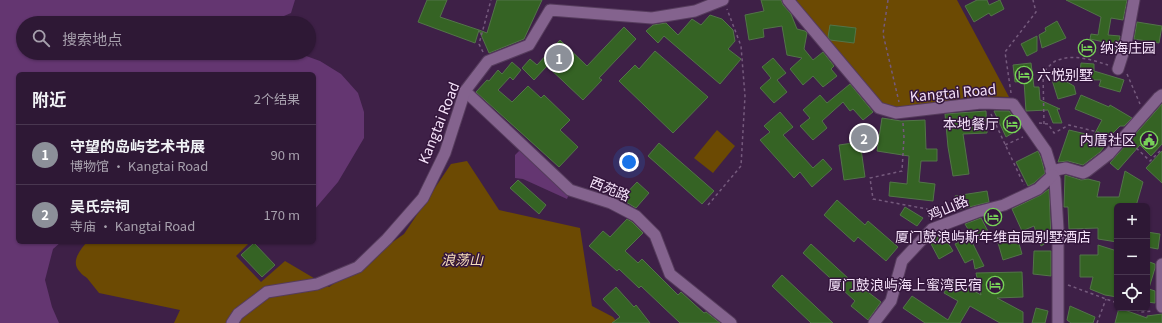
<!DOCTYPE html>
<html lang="zh">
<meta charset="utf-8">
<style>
body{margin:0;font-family:Georgia,"Noto Sans SC",serif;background:#3a2541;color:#f1f3f6}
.controls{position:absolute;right:12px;bottom:12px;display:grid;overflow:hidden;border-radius:6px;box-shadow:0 1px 3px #0004}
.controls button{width:36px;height:36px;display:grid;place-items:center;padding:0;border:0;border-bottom:1px solid #493750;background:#2e1835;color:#f1f3f6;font:20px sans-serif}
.you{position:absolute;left:629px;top:162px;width:14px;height:14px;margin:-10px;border:3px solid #fff;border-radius:50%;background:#1a73e8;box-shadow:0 0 0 6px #1a73e833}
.badge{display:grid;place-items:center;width:26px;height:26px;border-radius:50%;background:#8c9099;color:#fff;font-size:13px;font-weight:700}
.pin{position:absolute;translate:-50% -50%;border:2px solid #fff;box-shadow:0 1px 4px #0006}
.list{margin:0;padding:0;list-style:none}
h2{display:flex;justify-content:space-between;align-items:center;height:52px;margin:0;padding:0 16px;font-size:17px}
h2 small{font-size:13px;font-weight:400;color:#a7a0ad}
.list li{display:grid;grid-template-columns:26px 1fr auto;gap:12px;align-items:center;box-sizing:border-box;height:60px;padding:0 16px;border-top:1px solid #493750}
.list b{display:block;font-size:15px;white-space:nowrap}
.list p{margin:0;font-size:13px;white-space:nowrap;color:#a7a0ad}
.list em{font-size:13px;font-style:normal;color:#a7a0ad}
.icon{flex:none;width:22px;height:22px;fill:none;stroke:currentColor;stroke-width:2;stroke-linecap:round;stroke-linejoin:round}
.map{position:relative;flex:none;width:1162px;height:323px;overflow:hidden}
.search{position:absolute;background:#2e1835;box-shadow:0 1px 3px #0004;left:16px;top:16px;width:300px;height:44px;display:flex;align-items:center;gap:10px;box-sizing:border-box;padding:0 14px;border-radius:22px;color:#a7a0ad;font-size:15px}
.panel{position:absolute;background:#2e1835;box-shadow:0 1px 3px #0004;left:16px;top:72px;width:300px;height:172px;border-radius:6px}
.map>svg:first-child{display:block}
.green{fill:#6c4a03}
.water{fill:#643671}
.building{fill:#356324;stroke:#537449}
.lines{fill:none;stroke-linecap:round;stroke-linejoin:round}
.street-casing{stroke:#563c5d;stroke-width:13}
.path{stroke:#755a7d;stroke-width:1.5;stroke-dasharray:3 3;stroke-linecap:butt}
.street{stroke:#84638e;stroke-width:11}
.labels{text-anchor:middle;stroke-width:3;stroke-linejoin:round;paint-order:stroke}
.poi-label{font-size:14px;fill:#f5e2fa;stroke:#34163c;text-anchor:end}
.street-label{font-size:14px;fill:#f5e2fa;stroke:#34163c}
.park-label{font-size:14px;font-style:italic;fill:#f6deba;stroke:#34163c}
</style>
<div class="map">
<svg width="1162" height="323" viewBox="0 0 1162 323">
<rect width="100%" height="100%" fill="#3e2047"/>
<g class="green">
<path d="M 797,0 L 957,0 L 1009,97 L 977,96 L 893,110 L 879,104 L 797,5 Z"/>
<path d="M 717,130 L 735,146 L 713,173 L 694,158 Z"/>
<path d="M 467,161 L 499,210 L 580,228 L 592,306 L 613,317 L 618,323 L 174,323 L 180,310 L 99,293 C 95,288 91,283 87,278 C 85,276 82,275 80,272 C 70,262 80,250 87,242 L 250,242 L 236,256 L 261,282 L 285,261 L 329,287 L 404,234 L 451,164 Z"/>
</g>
<g class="water">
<path d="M 0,0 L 295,0 L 291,13 L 284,16 L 279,23 L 23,23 L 23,53 L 298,53 L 320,61 L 341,74 L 358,93 L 364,112 L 364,138 L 338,182 L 314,210 L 314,74 L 18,74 L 18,242 L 61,242 L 53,249 L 45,280 L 52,307 L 59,323 L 0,323 Z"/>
<path d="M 521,149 L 569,194 L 567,199 L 523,179 L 515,178 L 515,155 Z"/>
</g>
<g class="building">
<path d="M 427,0 L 447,0 L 440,17 L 479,30 L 475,43 L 418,22 Z"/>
<path d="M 497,0 L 542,0 L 524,39 L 489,53 L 479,30 L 487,33 Z"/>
<path d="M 761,0 L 781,0 L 783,5 L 791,14 L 797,29 L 805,31 L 807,33 L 804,49 L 813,60 L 823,52 L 834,66 L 831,69 L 837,76 L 823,87 L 813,76 L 803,85 L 790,69 L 802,58 L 787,55 L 782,26 L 763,29 L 764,37 L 749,40 L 745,15 L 764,11 Z"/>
<path d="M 977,0 L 987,0 L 989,5 L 1000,0 L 1004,9 L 991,16 L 989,13 L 974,22 L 965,6 Z"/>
<path d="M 1066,0 L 1127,0 L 1123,20 L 1111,18 L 1108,35 L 1120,36 L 1117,51 L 1109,50 L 1109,43 L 1090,39 L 1091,34 L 1098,35 L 1101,17 Z"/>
<path d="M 710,15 L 722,19 L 733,30 L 735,41 L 728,49 L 741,59 L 720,84 L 664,36 L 658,43 L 646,31 L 653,25 L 666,23 L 678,35 L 692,19 L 701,25 Z"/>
<path d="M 1057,21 L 1066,38 L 1042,48 L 1039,35 L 1046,31 L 1045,28 Z"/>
<path d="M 1137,22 L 1162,26 L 1159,43 L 1134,39 Z"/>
<path d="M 830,25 L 856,28 L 854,43 L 830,40 L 828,37 Z"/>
<path d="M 624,27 L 636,39 L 599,78 L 602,80 L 583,100 L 547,66 L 534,80 L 522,68 L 530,59 L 537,65 L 560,40 L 587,66 Z"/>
<path d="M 1037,36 L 1037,51 L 1027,56 L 1021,44 Z"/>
<path d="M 655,51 L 708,97 L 673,133 L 619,81 L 635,65 L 639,69 Z"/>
<path d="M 773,58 L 786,73 L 777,80 L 787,92 L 774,103 L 760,88 L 771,78 L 762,67 Z"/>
<path d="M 512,62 L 521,70 L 513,80 L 510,77 L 498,90 L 512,102 L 528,86 L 541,98 L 544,95 L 570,120 L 560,130 L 578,147 L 559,167 L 476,92 L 487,80 L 489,81 L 498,70 L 502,74 Z"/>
<path d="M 1031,63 L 1034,87 L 1039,87 L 1040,100 L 1060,109 L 1057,109 L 1062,123 L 1053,123 L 1048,110 L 1026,111 L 1024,81 L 1015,82 L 1013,65 Z"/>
<path d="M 1081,63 L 1094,64 L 1094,71 L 1124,80 L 1120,92 L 1099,86 L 1101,80 L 1062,79 L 1062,77 L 1080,72 Z"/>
<path d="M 1060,78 L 1074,86 L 1076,94 L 1058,99 L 1052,80 Z"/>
<path d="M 850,84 L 873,112 L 863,120 L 853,109 L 850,111 L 843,102 L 822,121 L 827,128 L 813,140 L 800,126 L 810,118 L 803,110 L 820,95 L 827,103 Z"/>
<path d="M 1081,95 L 1109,107 L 1110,105 L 1132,118 L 1124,126 L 1120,126 L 1112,134 L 1096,139 L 1105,146 L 1100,152 L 1083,165 L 1068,161 L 1058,162 L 1069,130 L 1090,135 L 1093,137 L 1102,120 L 1075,109 Z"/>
<path d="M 1162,104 L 1162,144 L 1151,156 L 1140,145 L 1118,170 L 1110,163 Z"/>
<path d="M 986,111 L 987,133 L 963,134 L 969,174 L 953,176 L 948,147 L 945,114 Z"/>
<path d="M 994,111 L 1009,111 L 1021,128 L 1006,137 Z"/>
<path d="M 780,112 L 793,127 L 783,135 L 813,168 L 823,159 L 832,169 L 812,187 L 800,172 L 794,178 L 760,140 L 770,132 L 764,126 Z"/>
<path d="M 882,118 L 901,121 L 925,120 L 926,149 L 937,149 L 937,161 L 921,161 L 919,182 L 935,184 L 933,201 L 889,196 L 890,182 L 907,184 L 909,156 L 877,151 Z"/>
<path d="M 860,142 L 865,177 L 844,180 L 839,145 Z"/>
<path d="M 659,143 L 714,191 L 702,204 L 648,156 Z"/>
<path d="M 1038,151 L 1041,158 L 1045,173 L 1034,183 L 1028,186 L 1016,162 Z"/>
<path d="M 1162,151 L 1162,183 L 1146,168 Z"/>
<path d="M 1125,171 L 1143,182 L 1136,206 L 1117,206 L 1117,242 L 1098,239 L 1098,228 L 1069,229 L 1068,207 L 1064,207 L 1065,175 L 1081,180 L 1088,179 L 1100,182 L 1097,197 L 1119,197 Z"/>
<path d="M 518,180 L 546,205 L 539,214 L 510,188 Z"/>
<path d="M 637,182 L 649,193 L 636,208 L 621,199 Z"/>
<path d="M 1049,189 L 1051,240 L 1041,246 L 1034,226 L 1022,231 L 1012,209 L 1041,195 Z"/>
<path d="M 987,191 L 989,202 L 957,210 L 955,196 Z"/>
<path d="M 837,200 L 865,225 L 868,221 L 898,247 L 886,261 L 858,237 L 854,242 L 824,215 Z"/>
<path d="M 905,207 L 923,218 L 917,226 L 900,215 Z"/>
<path d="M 981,218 L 989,233 L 975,241 L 965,224 Z"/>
<path d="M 627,219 L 632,222 L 643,233 L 625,251 L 638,263 L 642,259 L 678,295 L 681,292 L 704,313 L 706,312 L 720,323 L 680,323 L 641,286 L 639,288 L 619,269 L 617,271 L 589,246 L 603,231 L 610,237 Z"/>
<path d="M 1015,230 L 1022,254 L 1003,260 L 996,236 Z"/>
<path d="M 1147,232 L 1160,234 L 1158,249 L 1147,247 Z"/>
<path d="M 942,233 L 953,251 L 939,259 L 930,242 L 936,235 Z"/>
<path d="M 969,237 L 972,242 L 984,266 L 975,269 L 973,259 L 965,263 L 955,244 Z"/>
<path d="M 254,243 L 275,265 L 262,277 L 241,255 Z"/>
<path d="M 811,244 L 862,291 L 864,289 L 881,302 L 868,320 L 851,306 L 855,301 L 803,253 Z"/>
<path d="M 1098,245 L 1117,251 L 1115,280 L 1117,280 L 1117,297 L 1105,295 L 1090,289 L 1093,277 L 1080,277 L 1080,255 L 1098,255 Z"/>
<path d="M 1034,251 L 1051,251 L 1051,276 L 1033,274 Z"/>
<path d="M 1147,261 L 1155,264 L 1155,268 L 1149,288 L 1147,288 Z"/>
<path d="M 1022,272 L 1023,297 L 997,298 L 1023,312 L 1023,323 L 1000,323 L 970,306 L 960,323 L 925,323 L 903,308 L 912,296 L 948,320 L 958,301 L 944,293 L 952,278 L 981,295 L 976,273 Z"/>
<path d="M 782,275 L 833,323 L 811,323 L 772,286 Z"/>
<path d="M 616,287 L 634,307 L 636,305 L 650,323 L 612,323 L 620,317 L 603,299 Z"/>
<path d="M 1149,289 L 1155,291 L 1155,303 L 1147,302 L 1147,296 Z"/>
<path d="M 1070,306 L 1095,317 L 1093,323 L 1071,323 L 1067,320 Z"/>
<path d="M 1036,308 L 1048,311 L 1045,323 L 1032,323 Z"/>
<path d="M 1119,308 L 1147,318 L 1147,316 L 1162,314 L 1162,323 L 1115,323 Z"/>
</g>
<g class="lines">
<defs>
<g id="street">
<path d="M 788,0 L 879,108 L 896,113 L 981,103 L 1013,104 L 1046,151 L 1055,180 L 1058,229 L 1058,323"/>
<path d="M 1118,69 L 1126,44 L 1134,0"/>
<path d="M 465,91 L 570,190 L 611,203 L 636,216 L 655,235 L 670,274 L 731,323"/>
<path d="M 1051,171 L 1066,168 L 1083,173 L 1087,171 L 1109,154 L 1158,98 L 1162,95"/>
<path d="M 1162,264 L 1162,307"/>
<path d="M 232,323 L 238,314 L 267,292 L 317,284 L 358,267 L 387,239 L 423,198 L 445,153 L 465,91 L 488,61 L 529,45 L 550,10 L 652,18 L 695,11 L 723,0"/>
<path d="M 874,323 L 891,301 L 902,261 L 932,229 L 977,212 L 1004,205 L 1038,189 L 1053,175"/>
</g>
</defs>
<use href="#street" class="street-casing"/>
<g class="path">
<path d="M 888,0 L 883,34 L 899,102"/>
<path d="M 483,52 L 479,44 L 491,0"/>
<path d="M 1127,74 L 1140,104"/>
<path d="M 1011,93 L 1005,52 L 1036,12 L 1033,0"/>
<path d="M 991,114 L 1024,185"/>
<path d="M 903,123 L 904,137 L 902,171 L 870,178 L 873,199 L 927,209 L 930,219"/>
<path d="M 1039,123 L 1048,124 L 1054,133 L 1069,125 L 1098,132 L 1108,139"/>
<path d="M 1044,124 L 1043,72 C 1048,68 1053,61 1058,60 C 1075,54 1092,60 1108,65"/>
<path d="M 1132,144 L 1150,161 L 1162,149"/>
<path d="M 1005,145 L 1023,137"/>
<path d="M 708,205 L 741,166 L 745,96 L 741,46 L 727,9"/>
<path d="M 1068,285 L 1117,303"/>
<path d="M 1130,308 L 1142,312 L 1153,311"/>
<path d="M 1097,323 L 1106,299"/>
</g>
<use href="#street" class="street"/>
</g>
<defs>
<symbol id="hotel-ring" viewBox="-11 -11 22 22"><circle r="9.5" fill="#34163c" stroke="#78d158" stroke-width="1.5"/><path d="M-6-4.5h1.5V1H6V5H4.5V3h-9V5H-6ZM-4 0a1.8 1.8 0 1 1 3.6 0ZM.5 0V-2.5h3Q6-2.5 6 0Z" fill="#78d158"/></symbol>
<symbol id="civic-ring" viewBox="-11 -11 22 22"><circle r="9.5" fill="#34163c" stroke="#78d158" stroke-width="1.5"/><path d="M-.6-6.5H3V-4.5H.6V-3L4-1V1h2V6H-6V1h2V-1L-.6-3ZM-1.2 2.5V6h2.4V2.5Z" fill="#78d158"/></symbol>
</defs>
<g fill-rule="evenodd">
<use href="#hotel-ring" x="1077" y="38" width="20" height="20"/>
<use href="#hotel-ring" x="1014" y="65" width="20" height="20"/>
<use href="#hotel-ring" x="1002" y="114" width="20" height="20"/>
<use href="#civic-ring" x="1139" y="130" width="20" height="20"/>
<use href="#hotel-ring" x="983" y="207" width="20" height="20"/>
<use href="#hotel-ring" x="985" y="275" width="20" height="20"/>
</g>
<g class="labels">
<g class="poi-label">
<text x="1100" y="53" text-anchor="start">纳海庄园</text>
<text x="1037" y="80" text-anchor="start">六悦别墅</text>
<text x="999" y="129">本地餐厅</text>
<text x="1136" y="145">内厝社区</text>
<text x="993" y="242" text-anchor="middle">厦门鼓浪屿斯年维亩园别墅酒店</text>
<text x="982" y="290">厦门鼓浪屿海上蜜湾民宿</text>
</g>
<g class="street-label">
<text transform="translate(953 93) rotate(-5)" y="5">Kangtai Road</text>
<text transform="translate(439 123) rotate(-68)" y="5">Kangtai Road</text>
<text transform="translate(610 189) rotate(22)" y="5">西苑路</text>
<text transform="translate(948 208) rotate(-23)" y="5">鸡山路</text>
</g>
<g class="park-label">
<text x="462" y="265">浪荡山</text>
</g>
</g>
</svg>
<div class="controls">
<button>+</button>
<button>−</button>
<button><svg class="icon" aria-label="locate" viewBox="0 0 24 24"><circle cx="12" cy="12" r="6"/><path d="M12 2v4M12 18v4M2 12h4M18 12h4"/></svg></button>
</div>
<div class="you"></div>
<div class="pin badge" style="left:559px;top:58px">1</div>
<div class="pin badge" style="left:864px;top:138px">2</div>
<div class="search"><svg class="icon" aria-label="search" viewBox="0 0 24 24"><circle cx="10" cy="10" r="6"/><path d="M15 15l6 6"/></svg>搜索地点</div>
<section class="panel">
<h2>附近<small>2个结果</small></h2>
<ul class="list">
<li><span class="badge">1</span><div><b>守望的岛屿艺术书展</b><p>博物馆 · Kangtai Road</p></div><em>90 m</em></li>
<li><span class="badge">2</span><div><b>吴氏宗祠</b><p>寺庙 · Kangtai Road</p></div><em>170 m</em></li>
</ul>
</section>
</div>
